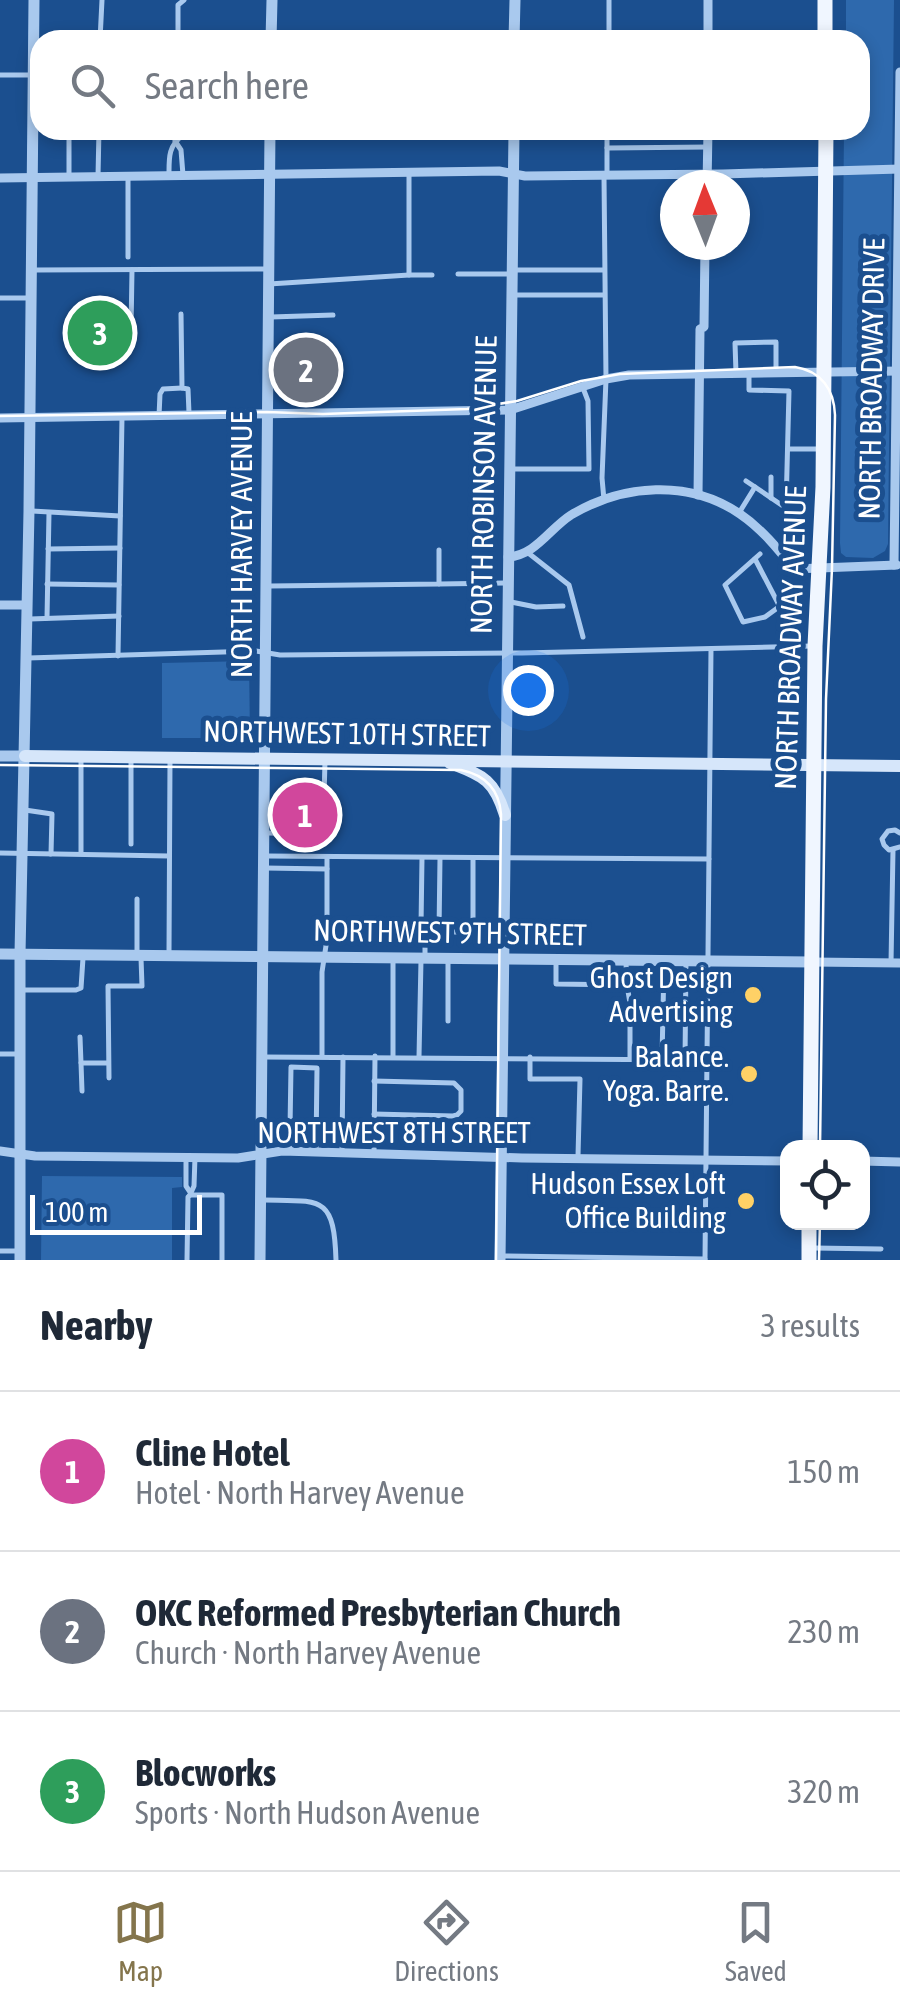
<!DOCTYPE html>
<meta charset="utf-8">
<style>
body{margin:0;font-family:"Asap Condensed",sans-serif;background:#f6f6f7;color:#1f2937}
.controls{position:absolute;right:30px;bottom:30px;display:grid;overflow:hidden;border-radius:20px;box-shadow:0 5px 15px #0003}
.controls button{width:90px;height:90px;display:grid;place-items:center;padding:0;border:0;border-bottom:2px solid #e0e1e3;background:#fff;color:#1f2937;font:50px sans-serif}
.compass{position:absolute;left:660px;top:170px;width:90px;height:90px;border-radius:50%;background:#fff;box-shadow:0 5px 15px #0003;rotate:359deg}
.scale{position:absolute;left:30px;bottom:25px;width:172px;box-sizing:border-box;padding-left:10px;border:5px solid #fff;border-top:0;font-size:28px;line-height:35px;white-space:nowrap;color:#fff;-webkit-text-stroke:8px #1b4f8f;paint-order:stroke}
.you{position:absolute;left:528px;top:690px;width:35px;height:35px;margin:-25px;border:8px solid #fff;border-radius:50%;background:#1a73e8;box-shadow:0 0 0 15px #1a73e833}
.badge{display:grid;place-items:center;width:65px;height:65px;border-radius:50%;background:#84754c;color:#fff;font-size:32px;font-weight:700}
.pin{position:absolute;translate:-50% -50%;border:5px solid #fff;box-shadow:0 2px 10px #0006}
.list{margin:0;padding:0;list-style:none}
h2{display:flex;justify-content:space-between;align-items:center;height:130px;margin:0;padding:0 40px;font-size:42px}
h2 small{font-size:32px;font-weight:400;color:#747a83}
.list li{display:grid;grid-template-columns:65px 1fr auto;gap:30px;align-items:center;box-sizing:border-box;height:160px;padding:0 40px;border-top:2px solid #e0e1e3}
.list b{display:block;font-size:38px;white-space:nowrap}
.list p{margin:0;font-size:32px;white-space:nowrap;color:#747a83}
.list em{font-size:32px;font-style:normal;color:#747a83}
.icon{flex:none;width:55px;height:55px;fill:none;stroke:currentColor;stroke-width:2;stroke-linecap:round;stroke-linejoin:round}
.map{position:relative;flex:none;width:900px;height:1260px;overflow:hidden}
.search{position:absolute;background:#fff;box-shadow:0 5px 15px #0003;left:30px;right:30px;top:30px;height:110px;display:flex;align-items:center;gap:25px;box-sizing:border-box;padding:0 35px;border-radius:30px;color:#747a83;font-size:38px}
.sheet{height:610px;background:#fff}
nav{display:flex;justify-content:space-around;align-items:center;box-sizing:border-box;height:140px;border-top:2px solid #e0e1e3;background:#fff;font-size:28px;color:#747a83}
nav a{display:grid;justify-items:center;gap:5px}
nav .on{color:#84754c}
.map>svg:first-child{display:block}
.green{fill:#2e69ad}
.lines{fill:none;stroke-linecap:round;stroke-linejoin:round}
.service{stroke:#a9c9ee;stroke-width:5}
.minor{stroke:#a9c9ee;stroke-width:9}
.tertiary{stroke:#a9c9ee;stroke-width:11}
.secondary{stroke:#d6e6fa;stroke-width:12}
.primary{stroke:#f0f6ff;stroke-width:15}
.tram{stroke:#fff;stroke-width:2.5}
.poi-dot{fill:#ffd166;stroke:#1b4f8f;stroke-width:4}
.labels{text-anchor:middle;stroke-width:10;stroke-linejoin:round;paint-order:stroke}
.street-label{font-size:30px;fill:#fff;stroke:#1b4f8f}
.poi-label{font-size:30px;fill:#fff;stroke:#1b4f8f;text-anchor:end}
</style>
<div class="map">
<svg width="900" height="1260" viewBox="0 0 900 1260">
<rect width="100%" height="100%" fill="#1b4f8f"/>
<g class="green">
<path d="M 846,0 L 894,0 L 888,544 L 885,551 L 873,558 L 846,557 L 841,553 L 840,543 L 844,130 L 860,130 L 860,40 L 846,40 Z"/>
<path d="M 249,661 L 250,738 L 162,738 L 162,663 Z"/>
<path d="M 42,1176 L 182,1177 L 182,1187 L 172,1188 L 172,1260 L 41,1260 Z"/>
</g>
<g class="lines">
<g class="service">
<path d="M 681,37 L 708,37"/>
<path d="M 100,40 L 102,0"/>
<path d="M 178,40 L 178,5 L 184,0"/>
<path d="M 609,40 L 609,0"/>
<path d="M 0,75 L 32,75"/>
<path d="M 175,141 L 181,150 L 183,175"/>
<path d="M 607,148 L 708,147"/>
<path d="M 409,172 L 409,275 L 432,275"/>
<path d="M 607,174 L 607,130"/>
<path d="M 169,175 C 169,158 168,146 183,135 L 183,130"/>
<path d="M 98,176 L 99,130"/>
<path d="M 69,177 L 69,130"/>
<path d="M 128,257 L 128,176"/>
<path d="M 35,270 L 269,269"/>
<path d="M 515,270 L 604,270"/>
<path d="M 458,274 L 509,274"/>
<path d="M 269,284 L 409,275"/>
<path d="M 515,295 L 604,295"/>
<path d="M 0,298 L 31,298"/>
<path d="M 181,314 L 182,388 L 188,389 L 189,413"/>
<path d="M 271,317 L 333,315"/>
<path d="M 131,330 L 132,270"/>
<path d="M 736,373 L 735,343 L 776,342 L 776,373"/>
<path d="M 159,416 L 160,394 L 163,389 L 182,388"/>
<path d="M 788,449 L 820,449"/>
<path d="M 512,469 L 589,469 L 588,401 L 583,388"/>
<path d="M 746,481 L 755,487"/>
<path d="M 771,498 L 771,477"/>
<path d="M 604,500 L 602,478 L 606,379 L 604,177"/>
<path d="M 32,511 L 120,516"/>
<path d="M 739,513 L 755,487 L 786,508 L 789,391 L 749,390 L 749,373"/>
<path d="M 48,549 L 120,548"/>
<path d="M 527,552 L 569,585 L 583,637"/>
<path d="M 760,554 L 725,585 L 743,622 L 765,617 L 787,601"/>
<path d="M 755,559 L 780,607"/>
<path d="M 47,584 L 119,585"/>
<path d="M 439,584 L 505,583"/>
<path d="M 270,586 L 439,584 L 439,550"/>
<path d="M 511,602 L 536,607 L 563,606"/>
<path d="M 47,618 L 49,513"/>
<path d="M 30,619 L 119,616"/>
<path d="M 118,656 L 122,417"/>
<path d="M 28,658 L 256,651 L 280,655 L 522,653 L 812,646"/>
<path d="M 81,759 L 81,853"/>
<path d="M 131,760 L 131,844"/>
<path d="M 25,810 L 52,814 L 51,854"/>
<path d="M 267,833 L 323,834 L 325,761"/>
<path d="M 900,833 L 895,830 L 888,831 L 882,839 L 884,845 L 889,850 L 900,847"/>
<path d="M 0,853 L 169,856"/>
<path d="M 267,856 L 709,859"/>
<path d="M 422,858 L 421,926 L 425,932"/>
<path d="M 265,868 L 327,869"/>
<path d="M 137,899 L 137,954"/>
<path d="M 439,932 L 473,932 L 473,859"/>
<path d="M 169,954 L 170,760"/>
<path d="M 425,955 L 425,932 L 439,932 L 440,858"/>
<path d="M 556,963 L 556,984 L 627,985 L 626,963"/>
<path d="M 891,963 L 893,850"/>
<path d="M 627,985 L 630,1003 L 630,1059"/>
<path d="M 23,990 L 76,990 L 81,988 L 83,958"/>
<path d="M 448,1021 L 448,961"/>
<path d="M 80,1037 L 81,1063 L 108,1063"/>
<path d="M 0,1054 L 17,1054"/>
<path d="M 322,1056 L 322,972 L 327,939 L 327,857"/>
<path d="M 393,1056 L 393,960"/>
<path d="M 264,1057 L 706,1060"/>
<path d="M 419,1057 L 421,960"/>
<path d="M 530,1057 L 530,1079 L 580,1079 L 578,1156"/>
<path d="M 662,1059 L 664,963"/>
<path d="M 685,1060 L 686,963"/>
<path d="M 81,1063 L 82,1091"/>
<path d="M 109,1078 L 108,986 L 142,986 L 141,958"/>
<path d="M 374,1114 L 453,1116 L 457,1115 L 461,1111 L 461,1090 L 454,1083 L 374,1081"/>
<path d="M 315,1132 L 290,1128 L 291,1067 L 317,1068 L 316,1150"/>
<path d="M 342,1151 L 343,1057"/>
<path d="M 290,1152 L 290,1130"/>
<path d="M 374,1153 L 375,1056"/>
<path d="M 186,1157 L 186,1186 L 190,1192"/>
<path d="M 190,1195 L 194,1186 L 195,1157"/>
<path d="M 264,1200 C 321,1201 334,1195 336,1260"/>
<path d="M 814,1248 L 881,1249"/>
<path d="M 0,1251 L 17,1251"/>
<path d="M 503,1256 L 705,1259"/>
<path d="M 187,1260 L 188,1197 L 190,1195 L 222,1195 L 222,1260"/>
<path d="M 705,1260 L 711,649"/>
</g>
<g class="minor">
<path d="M 708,0 L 708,40"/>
<path d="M 0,178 L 499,171 L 525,176 L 723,174 L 900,169"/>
<path d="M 707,185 L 708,130"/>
<path d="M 0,418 L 510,410 L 606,379 L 629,375 L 900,371"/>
<path d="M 698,495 L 700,329 L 704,327 L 705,245"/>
<path d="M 508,557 C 536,555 549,529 571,515 C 623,484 689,479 740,514 C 762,529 778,549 794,569 L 897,565"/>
<path d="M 894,565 L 900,72"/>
<path d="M 0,605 L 27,605"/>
<path d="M 812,962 L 900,963"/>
<path d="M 0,1151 L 35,1156 L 238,1158 L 282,1151 L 522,1158 L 788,1161"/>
<path d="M 862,1161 L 900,1162"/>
</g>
<g class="tertiary">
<path d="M 271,40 L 272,0"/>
<path d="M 514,40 L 515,0"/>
<path d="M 0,756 L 25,756"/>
<path d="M 0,954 L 812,962"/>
<path d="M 20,1260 L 20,954 L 29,511 L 34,0"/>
<path d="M 260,1260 L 270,130"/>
<path d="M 500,1260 L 514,130"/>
</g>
<g class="secondary">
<path d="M 25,756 L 900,766"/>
<path d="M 450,763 C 483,776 494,779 505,815"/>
</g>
<g class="primary">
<path d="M 825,40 L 825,0"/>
<path d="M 810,1148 L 815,646 L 823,487 L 826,130"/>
<path d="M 809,1260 L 809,1222"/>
</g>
<g class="tram">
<path d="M 0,416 L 267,412 L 323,414 L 467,409 L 517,401 L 581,381 L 620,374 L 795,367 C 821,371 834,389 835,415 L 832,568 L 826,699 L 820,1148"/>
<path d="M 0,765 L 461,770 C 485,775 499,789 501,814 L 496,1260"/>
<path d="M 819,1260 L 820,1222"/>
</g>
</g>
<g class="poi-dot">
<circle cx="753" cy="995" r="10"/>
<circle cx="749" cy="1074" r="10"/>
<circle cx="746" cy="1201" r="10"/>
</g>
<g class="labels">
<g class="street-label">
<text transform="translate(872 379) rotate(-89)" y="10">NORTH BROADWAY DRIVE</text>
<text transform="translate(484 485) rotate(-89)" y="10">NORTH ROBINSON AVENUE</text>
<text transform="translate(242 545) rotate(-90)" y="10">NORTH HARVEY AVENUE</text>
<text transform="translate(791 638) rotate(-88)" y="10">NORTH BROADWAY AVENUE</text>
<text transform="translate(347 734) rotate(1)" y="10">NORTHWEST 10TH STREET</text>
<text transform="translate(450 933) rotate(1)" y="10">NORTHWEST 9TH STREET</text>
<text x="394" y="1143">NORTHWEST 8TH STREET</text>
</g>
<g class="poi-label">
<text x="733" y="988">Ghost Design<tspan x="733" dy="34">Advertising</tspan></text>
<text x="729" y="1067">Balance.<tspan x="729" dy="34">Yoga. Barre.</tspan></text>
<text x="726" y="1194">Hudson Essex Loft<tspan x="726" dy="34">Office Building</tspan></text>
</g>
</g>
</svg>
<div class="controls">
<button><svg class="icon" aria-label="locate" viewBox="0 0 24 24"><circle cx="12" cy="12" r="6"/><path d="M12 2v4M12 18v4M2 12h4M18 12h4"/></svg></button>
</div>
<svg class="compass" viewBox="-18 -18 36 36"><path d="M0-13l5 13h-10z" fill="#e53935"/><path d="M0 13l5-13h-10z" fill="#747a83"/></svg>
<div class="scale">100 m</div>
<div class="you"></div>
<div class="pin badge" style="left:305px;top:815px;background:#d1479c">1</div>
<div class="pin badge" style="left:306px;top:370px;background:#6b7280">2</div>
<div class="pin badge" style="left:100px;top:333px;background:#2e9e5b">3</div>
<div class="search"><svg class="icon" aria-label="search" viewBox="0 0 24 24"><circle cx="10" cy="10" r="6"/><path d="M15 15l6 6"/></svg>Search here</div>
</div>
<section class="sheet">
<h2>Nearby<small>3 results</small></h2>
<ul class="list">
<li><span class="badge" style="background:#d1479c">1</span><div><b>Cline Hotel</b><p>Hotel · North Harvey Avenue</p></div><em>150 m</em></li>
<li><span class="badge" style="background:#6b7280">2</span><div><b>OKC Reformed Presbyterian Church</b><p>Church · North Harvey Avenue</p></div><em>230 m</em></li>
<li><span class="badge" style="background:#2e9e5b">3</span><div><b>Blocworks</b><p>Sports · North Hudson Avenue</p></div><em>320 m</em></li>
</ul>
</section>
<nav>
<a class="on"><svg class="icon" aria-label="map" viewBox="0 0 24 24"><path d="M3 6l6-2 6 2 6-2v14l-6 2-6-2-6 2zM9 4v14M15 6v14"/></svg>Map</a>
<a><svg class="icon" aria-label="directions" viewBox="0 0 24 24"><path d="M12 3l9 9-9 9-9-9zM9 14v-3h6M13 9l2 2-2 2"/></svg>Directions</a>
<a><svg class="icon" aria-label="saved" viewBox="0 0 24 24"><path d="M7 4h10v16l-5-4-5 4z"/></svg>Saved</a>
</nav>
